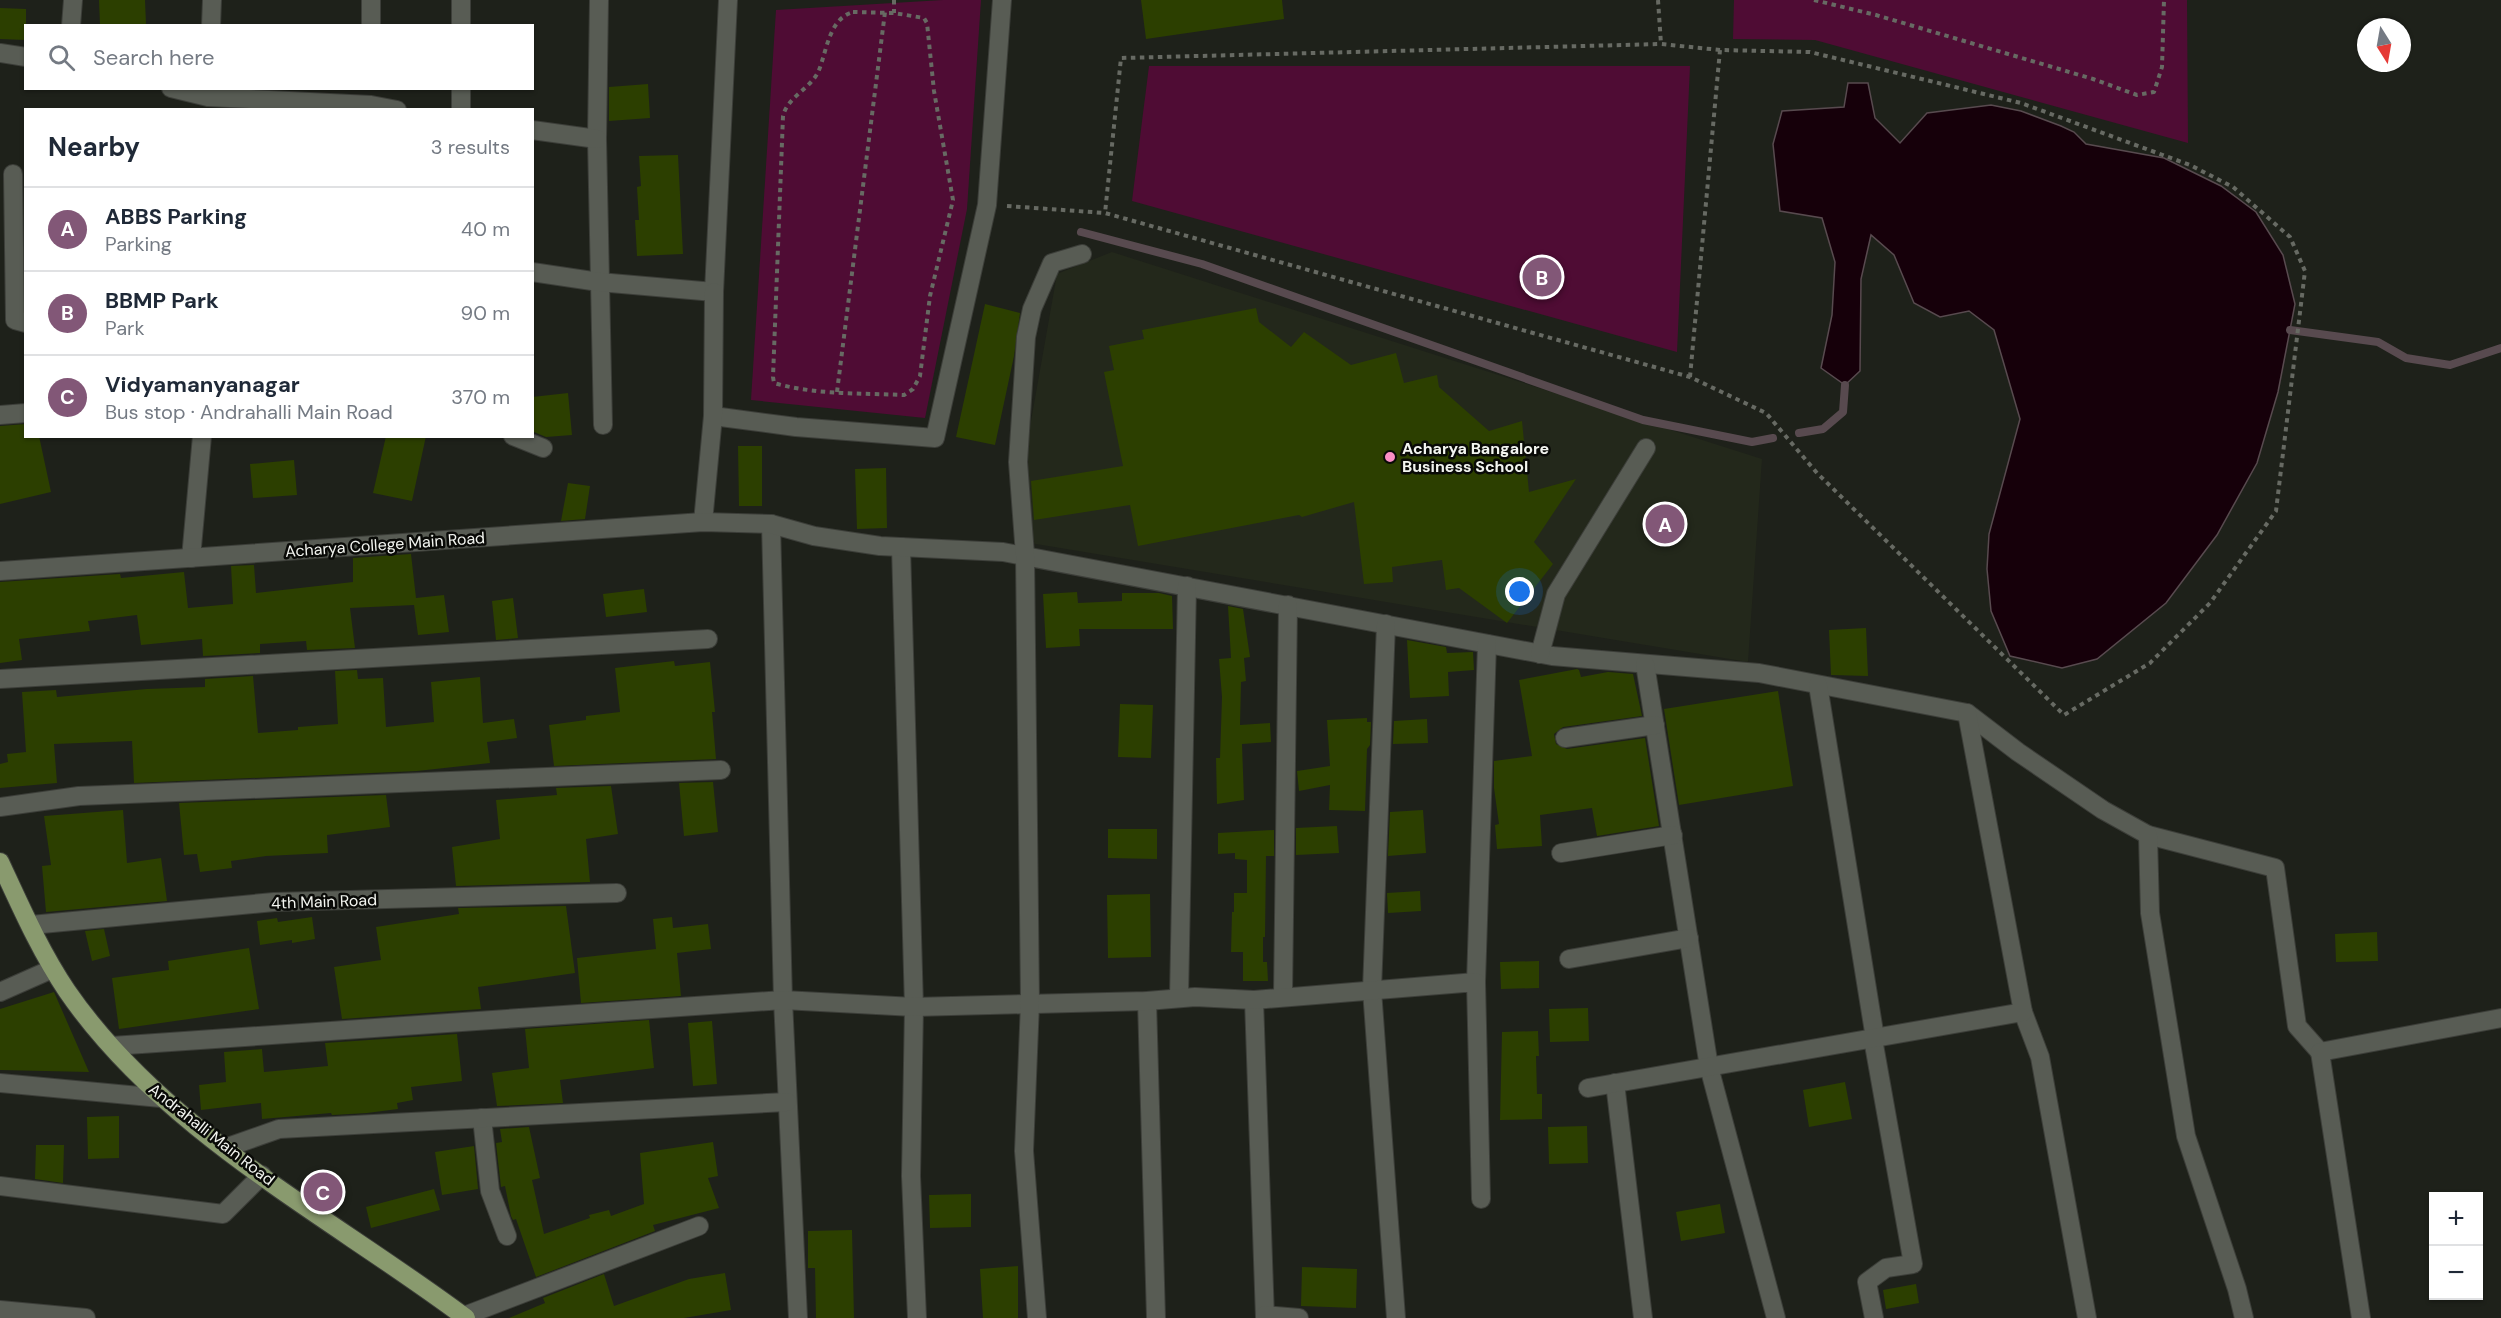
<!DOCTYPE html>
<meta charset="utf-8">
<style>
body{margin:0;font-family:"DM Sans",sans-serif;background:#f6f6f7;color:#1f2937}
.controls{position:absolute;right:18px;bottom:18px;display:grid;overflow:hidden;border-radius:0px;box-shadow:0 2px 4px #0004}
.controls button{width:54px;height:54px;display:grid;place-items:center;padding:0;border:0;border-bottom:2px solid #e0e1e3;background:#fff;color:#1f2937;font:30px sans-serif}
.compass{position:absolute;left:2357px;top:18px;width:54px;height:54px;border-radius:50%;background:#fff;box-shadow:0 2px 4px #0004;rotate:169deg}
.you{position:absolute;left:1520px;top:592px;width:21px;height:21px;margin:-15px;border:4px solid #fff;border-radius:50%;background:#1a73e8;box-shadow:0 0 0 9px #1a73e833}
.badge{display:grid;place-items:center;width:39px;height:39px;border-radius:50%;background:#825777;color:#fff;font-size:20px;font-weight:700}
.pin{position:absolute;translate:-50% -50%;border:3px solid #fff;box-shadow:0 2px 6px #0006}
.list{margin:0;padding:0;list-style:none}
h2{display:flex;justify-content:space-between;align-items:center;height:78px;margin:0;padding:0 24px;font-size:26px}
h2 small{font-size:20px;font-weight:400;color:#747a83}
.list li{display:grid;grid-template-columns:39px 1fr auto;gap:18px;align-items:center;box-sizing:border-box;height:84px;padding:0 24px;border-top:2px solid #e0e1e3}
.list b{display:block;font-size:22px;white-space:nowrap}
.list p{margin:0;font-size:20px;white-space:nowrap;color:#747a83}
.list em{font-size:20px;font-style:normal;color:#747a83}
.icon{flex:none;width:33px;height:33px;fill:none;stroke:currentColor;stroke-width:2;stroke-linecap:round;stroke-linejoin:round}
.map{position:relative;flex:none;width:2501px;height:1318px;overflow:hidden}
.search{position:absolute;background:#fff;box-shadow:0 2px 4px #0004;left:24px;top:24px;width:510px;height:66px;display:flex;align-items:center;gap:15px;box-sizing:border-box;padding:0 21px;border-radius:0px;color:#747a83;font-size:22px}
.panel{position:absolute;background:#fff;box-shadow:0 2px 4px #0004;left:24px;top:108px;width:510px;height:330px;border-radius:0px}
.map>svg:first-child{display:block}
.built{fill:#23281b}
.green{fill:#4f0c34}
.water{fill:#16000a;stroke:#584a4f;stroke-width:1.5}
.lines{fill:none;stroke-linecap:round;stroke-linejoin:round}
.stream{stroke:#584a4f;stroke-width:8}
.building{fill:#2c3f00}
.minor-casing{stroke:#3c3e39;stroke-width:20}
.major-casing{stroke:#3c3e39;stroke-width:20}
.path{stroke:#676a63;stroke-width:4;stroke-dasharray:4.5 4.5;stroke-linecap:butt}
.minor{stroke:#585c54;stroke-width:18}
.major{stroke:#899a6e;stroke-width:18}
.poi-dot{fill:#fb8fc5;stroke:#090a07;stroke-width:2}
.labels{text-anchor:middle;stroke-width:5;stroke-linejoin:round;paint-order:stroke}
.poi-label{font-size:16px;font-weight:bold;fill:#f3f5f0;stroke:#090a07;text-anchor:start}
.street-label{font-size:16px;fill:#f3f5f0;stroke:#090a07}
</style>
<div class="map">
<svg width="2501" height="1318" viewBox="0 0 2501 1318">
<rect width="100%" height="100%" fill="#1e211a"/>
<path class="built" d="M 1112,252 L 1762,459 L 1748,662 L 1024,542 L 1025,455 L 1057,274 Z"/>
<g class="green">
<path d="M 943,0 L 981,0 L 967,209 L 925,418 L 751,400 L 776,10 Z"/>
<path d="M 1734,0 L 2187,0 L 2188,143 L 1815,40 L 1733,39 Z"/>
<path d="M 1149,66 L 1690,66 L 1677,352 L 1132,201 Z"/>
</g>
<path class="water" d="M 1848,83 L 1868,83 L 1875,118 L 1900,143 L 1927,113 L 1991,105 L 2021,111 L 2061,126 L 2074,132 L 2086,144 L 2164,158 L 2221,186 L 2256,212 L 2283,255 L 2295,304 L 2278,392 L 2257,463 L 2217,535 L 2166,603 L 2097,659 L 2062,668 L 2010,656 L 1991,611 L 1987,569 L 1989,534 L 2020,419 L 1994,330 L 1969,311 L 1940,317 L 1914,303 L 1894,255 L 1871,235 L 1861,279 L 1860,371 L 1845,385 L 1821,368 L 1832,315 L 1835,262 L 1822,218 L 1780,211 L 1773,144 L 1782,111 L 1844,107 Z"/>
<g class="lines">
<g class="stream">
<path d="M 1081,232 L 1202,264 L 1643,420 L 1752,442 L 1773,438"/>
<path d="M 2290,330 L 2378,342 L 2406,358 L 2450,365 L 2501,348"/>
<path d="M 1799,433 L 1823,429 L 1843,412 L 1845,385"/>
</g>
</g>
<g class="building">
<path d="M 99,0 L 145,0 L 146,24 L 100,25 Z"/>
<path d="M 1141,0 L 1282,0 L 1284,19 L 1146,39 Z"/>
<path d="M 0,8 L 26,9 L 26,40 L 0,39 Z"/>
<path d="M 648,84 L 650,118 L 609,121 L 609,87 Z"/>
<path d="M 678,155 L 683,254 L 637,256 L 635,220 L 639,220 L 637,187 L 641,186 L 639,156 Z"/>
<path d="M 985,304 L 1020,313 L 1014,356 L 995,445 L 956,437 Z"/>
<path d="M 1256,308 L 1259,322 L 1291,347 L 1304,332 L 1351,365 L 1396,353 L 1404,383 L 1437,375 L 1439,387 L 1489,431 L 1522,421 L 1529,492 L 1576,479 L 1534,542 L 1553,564 L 1507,623 L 1459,588 L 1446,590 L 1442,560 L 1392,567 L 1393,582 L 1364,584 L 1354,502 L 1302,517 L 1299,515 L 1138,546 L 1130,505 L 1034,520 L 1031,481 L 1123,466 L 1104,372 L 1114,370 L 1109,346 L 1144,339 L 1142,330 Z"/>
<path d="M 568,393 L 572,435 L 546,437 L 534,432 L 532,397 Z"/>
<path d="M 26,424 L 26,436 L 39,436 L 51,492 L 0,504 L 0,426 Z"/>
<path d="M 386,436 L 426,436 L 412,501 L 373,493 Z"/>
<path d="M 738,446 L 762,446 L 762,506 L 739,506 Z"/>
<path d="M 294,460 L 297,495 L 253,498 L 250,464 Z"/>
<path d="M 886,468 L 887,528 L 857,529 L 855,469 Z"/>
<path d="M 568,483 L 590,486 L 585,519 L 561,521 Z"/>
<path d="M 411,554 L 416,598 L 444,595 L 449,632 L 418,635 L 414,605 L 350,608 L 355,648 L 307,650 L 306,641 L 260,644 L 260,653 L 203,656 L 202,639 L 141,645 L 137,615 L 88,621 L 90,631 L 19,639 L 22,660 L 0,663 L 0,582 L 120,574 L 121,578 L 184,572 L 188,608 L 233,604 L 231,566 L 254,565 L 256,593 L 353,582 L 353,558 Z"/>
<path d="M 644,589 L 647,612 L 606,617 L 603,594 Z"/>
<path d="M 1077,592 L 1078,603 L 1122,601 L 1122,593 L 1159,593 L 1172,596 L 1173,629 L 1079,629 L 1080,646 L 1046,648 L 1043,594 Z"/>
<path d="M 513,598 L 518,638 L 496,640 L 492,601 Z"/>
<path d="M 1228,606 L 1243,609 L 1250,657 L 1244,658 L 1246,681 L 1241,682 L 1240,725 L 1270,723 L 1271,742 L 1242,744 L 1244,800 L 1217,804 L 1216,758 L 1220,758 L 1222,697 L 1219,659 L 1231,658 Z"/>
<path d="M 1866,628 L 1868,676 L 1831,675 L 1829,630 Z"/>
<path d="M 1407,640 L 1446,647 L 1447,653 L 1473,652 L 1474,670 L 1448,672 L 1449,696 L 1410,698 Z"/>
<path d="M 674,661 L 675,666 L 710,662 L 715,712 L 712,712 L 716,759 L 554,766 L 549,725 L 586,720 L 586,716 L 620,712 L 615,668 Z"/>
<path d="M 1577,669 L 1579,670 L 1581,677 L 1608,672 L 1633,674 L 1642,716 L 1563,727 L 1554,734 L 1556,744 L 1567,749 L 1645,738 L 1659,826 L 1597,836 L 1592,808 L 1540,815 L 1542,846 L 1497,849 L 1495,825 L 1499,824 L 1494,788 L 1494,761 L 1532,756 L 1519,680 Z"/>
<path d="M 357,670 L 358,679 L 383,678 L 386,727 L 434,722 L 431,682 L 480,677 L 483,723 L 514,719 L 517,738 L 487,742 L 490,763 L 417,771 L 134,783 L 132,741 L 54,744 L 57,783 L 0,788 L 0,764 L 8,762 L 7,754 L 26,752 L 22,692 L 56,690 L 57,697 L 147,689 L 205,687 L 205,679 L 253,676 L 258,733 L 298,730 L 298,727 L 338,724 L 335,671 Z"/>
<path d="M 1778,691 L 1793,786 L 1679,805 L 1664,709 Z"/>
<path d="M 1120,704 L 1153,705 L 1151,758 L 1118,757 Z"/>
<path d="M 1367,718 L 1367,722 L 1371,722 L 1370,745 L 1367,749 L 1365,811 L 1329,810 L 1330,785 L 1299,791 L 1297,771 L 1330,766 L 1327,720 Z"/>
<path d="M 1427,719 L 1428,743 L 1393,744 L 1394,721 Z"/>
<path d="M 713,782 L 718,832 L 684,836 L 679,783 Z"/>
<path d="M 611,786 L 618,834 L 586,839 L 590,882 L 456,886 L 452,847 L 500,839 L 496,800 L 557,795 L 556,788 Z"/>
<path d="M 386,795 L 390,827 L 327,835 L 328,853 L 266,856 L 231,861 L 232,868 L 200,872 L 197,854 L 184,855 L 179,803 Z"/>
<path d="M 123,810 L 127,863 L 161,858 L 167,901 L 46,912 L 42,866 L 51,865 L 44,816 Z"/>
<path d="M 1423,810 L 1426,853 L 1388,856 L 1390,812 Z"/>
<path d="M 1337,826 L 1339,853 L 1296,855 L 1296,828 Z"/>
<path d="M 1108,829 L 1157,829 L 1157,859 L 1108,858 Z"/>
<path d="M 1274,830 L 1274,856 L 1266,856 L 1265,937 L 1263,937 L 1263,962 L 1267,962 L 1268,981 L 1243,981 L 1243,952 L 1231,952 L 1232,912 L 1234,912 L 1234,893 L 1247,893 L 1247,860 L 1235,859 L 1235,853 L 1218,854 L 1218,833 Z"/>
<path d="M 1420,891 L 1421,911 L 1388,913 L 1387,893 Z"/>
<path d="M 1150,894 L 1151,957 L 1108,958 L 1107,895 Z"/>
<path d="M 566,906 L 575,973 L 478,987 L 481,1009 L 342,1019 L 334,967 L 381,960 L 376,927 L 459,914 L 458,908 Z"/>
<path d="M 312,917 L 315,939 L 292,943 L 292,940 L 260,945 L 257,921 L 277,918 L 278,922 Z"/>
<path d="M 672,917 L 673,928 L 708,924 L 711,949 L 677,953 L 681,996 L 581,1003 L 577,958 L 656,949 L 653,919 Z"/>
<path d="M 104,929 L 110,956 L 92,961 L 85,931 Z"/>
<path d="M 2377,932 L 2378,961 L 2336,962 L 2335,934 Z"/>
<path d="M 249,948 L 259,1009 L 119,1029 L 112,978 L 169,970 L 168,961 Z"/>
<path d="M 1539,961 L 1539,988 L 1501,989 L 1500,962 Z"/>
<path d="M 54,992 L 89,1072 L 0,1070 L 0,1009 Z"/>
<path d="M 1588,1008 L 1589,1041 L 1550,1042 L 1549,1009 Z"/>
<path d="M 649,1020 L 654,1068 L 560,1080 L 563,1103 L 497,1106 L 492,1073 L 529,1068 L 525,1029 Z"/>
<path d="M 712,1021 L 717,1084 L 693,1086 L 688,1023 Z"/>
<path d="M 1538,1031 L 1539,1056 L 1536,1056 L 1537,1094 L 1542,1094 L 1542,1119 L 1500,1120 L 1502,1032 Z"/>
<path d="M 457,1034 L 462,1081 L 411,1087 L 413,1100 L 397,1103 L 398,1109 L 367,1113 L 332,1115 L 331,1113 L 262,1119 L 261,1103 L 201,1110 L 199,1085 L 226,1082 L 224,1052 L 262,1049 L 264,1072 L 286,1070 L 328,1066 L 325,1043 Z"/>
<path d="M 1845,1082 L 1852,1119 L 1809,1127 L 1803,1090 Z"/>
<path d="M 119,1116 L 119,1158 L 88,1159 L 87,1117 Z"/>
<path d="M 1587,1126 L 1588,1163 L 1549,1164 L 1548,1127 Z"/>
<path d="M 529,1127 L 540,1178 L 532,1180 L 544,1234 L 590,1218 L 589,1215 L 609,1210 L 611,1216 L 644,1204 L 640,1153 L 713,1142 L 718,1176 L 708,1178 L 719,1208 L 653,1225 L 655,1231 L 536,1277 L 516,1219 L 513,1220 L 511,1216 L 505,1186 L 501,1187 L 496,1143 L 502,1142 L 500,1129 Z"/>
<path d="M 36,1145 L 64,1145 L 63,1183 L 35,1179 Z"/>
<path d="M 474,1146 L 478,1189 L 442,1195 L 435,1152 Z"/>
<path d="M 434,1189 L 440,1210 L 371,1228 L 366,1207 Z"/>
<path d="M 971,1194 L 971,1227 L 930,1228 L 929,1195 Z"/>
<path d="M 1720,1204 L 1725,1233 L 1681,1241 L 1676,1212 Z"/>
<path d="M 852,1230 L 854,1318 L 816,1318 L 815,1268 L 808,1268 L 808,1231 Z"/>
<path d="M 1018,1266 L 1018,1318 L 983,1318 L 980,1269 Z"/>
<path d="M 1302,1267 L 1357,1269 L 1356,1308 L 1301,1306 Z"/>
<path d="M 725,1273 L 731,1310 L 684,1318 L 509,1318 L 545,1303 L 543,1298 L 604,1274 L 614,1306 L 689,1279 Z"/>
<path d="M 1916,1284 L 1919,1303 L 1886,1309 L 1883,1290 Z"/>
</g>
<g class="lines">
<defs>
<g id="minor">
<path d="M 371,0 L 371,26"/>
<path d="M 461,0 L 461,26"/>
<path d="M 599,0 L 597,139 L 603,425"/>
<path d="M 71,26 L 73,0"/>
<path d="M 211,26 L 212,0"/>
<path d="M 0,53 L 26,57"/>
<path d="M 171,88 L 208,97 L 371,105 L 397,110"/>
<path d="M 461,88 L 461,110"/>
<path d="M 532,130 L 597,139"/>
<path d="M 13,174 L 15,320 L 26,323"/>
<path d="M 532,272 L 599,282 L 714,292 L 728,0"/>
<path d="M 0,415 L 26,413"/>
<path d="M 713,416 L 796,427 L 935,438 L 987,205 L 1002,0"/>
<path d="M 513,436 L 543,448"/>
<path d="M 703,522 L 713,416 L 714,292"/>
<path d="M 771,524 L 783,1000 L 798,1318"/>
<path d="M 901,547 L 914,1007 L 911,1176 L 917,1318"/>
<path d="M 191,558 L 202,436"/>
<path d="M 0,571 L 703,522 L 771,524 L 814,536 L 880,546 L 1003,552 L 1552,656 L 1759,673 L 1967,713 L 2018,752 L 2103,810 L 2148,835 L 2275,868 L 2297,1026 L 2320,1052"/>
<path d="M 1386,624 L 1372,990 L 1396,1318"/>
<path d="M 1540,654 L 1556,594 L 1646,448"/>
<path d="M 1645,664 L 1709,1067 L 1776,1318"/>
<path d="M 0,679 L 708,639"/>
<path d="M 1818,685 L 1875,1038 L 1873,1039 L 1913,1264 L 1886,1268 L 1867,1282 L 1874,1318"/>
<path d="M 1565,738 L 1655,725"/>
<path d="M 0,807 L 79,796 L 721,770"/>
<path d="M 2148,835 L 2150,913 L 2186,1136 L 2237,1289 L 2244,1318"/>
<path d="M 1561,853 L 1673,835"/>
<path d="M 31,925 L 274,902 L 617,893"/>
<path d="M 1569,959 L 1689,938"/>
<path d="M 1476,982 L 1487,644"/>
<path d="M 0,992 L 52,969"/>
<path d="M 1283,996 L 1288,605"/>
<path d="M 1179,998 L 1187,586"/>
<path d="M 1254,1000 L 1265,1318"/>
<path d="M 1147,1001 L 1156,1318"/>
<path d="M 2023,1012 L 2040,1057 L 2087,1318"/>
<path d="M 112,1046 L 783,1000 L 914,1007 L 1147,1001 L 1195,997 L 1254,1000 L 1476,982 L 1481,1199"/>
<path d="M 0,1083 L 161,1098"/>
<path d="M 1615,1083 L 1643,1318"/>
<path d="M 1588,1088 L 2023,1012 L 1967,713"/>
<path d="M 482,1118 L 490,1191 L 507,1236"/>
<path d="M 225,1148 L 279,1129 L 787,1102"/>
<path d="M 0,1186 L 223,1214 L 262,1175"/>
<path d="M 0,1310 L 86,1318"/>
<path d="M 1265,1315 L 1299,1318"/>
<path d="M 464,1316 L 699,1226"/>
<path d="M 1037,1318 L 1024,1151 L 1030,1003 L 1025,555 L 1018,462 L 1026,337 L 1032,309 L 1052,263 L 1082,254"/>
<path d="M 2361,1318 L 2320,1052 L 2501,1018"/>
</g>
<path id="major" d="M 0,862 C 20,905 40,951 67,991 C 164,1132 331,1217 466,1318"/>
</defs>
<use href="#minor" class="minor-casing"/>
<use href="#major" class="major-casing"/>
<g class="path">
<path d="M 894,0 L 894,13"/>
<path d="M 1658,0 L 1661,44 L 1720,50 L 1810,52 L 2021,103 L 2190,165 L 2233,187 L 2290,237 L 2305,271 L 2276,511 L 2210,603 L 2150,663 L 2064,715 L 1817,473 L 1766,413 L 1690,377 L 1105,213 L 1121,58 L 1661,44"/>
<path d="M 1814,0 L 1876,15 L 2093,79 L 2137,95 L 2154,92 L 2162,67 L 2164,0"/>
<path d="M 853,12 L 894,13 L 924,18 L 927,23 L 934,91 L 953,200 L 930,296 L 920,376 L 913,389 L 904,395 C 862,393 815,395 774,383 L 773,377 L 783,116 C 788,96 811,89 819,70 C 827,50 829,19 853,12 Z"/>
<path d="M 1007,206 L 1105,213"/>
<path d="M 1690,377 L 1720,50"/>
<path d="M 837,392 L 885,12"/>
</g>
<use href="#minor" class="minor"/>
<use href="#major" class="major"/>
</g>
<circle class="poi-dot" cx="1390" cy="457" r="6"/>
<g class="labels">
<g class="poi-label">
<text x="1402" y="454">Acharya Bangalore<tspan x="1402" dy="18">Business School</tspan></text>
</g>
<g class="street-label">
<text transform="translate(385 544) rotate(-4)" y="6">Acharya College Main Road</text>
<text transform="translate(324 901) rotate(-2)" y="6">4th Main Road</text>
<text transform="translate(212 1134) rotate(38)" y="6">Andrahalli Main Road</text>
</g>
</g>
</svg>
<div class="controls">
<button>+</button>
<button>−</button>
</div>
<svg class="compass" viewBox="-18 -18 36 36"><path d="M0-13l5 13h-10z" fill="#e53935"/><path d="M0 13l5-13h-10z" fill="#747a83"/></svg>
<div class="you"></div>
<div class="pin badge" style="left:1665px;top:524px">A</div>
<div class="pin badge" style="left:1542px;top:277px">B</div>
<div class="pin badge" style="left:323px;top:1192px">C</div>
<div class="search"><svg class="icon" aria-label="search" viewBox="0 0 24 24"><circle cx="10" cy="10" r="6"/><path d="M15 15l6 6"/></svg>Search here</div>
<section class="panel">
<h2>Nearby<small>3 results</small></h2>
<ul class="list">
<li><span class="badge">A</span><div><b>ABBS Parking</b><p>Parking</p></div><em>40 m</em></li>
<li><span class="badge">B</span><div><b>BBMP Park</b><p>Park</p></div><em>90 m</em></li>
<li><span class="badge">C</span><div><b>Vidyamanyanagar</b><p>Bus stop · Andrahalli Main Road</p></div><em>370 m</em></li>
</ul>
</section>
</div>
